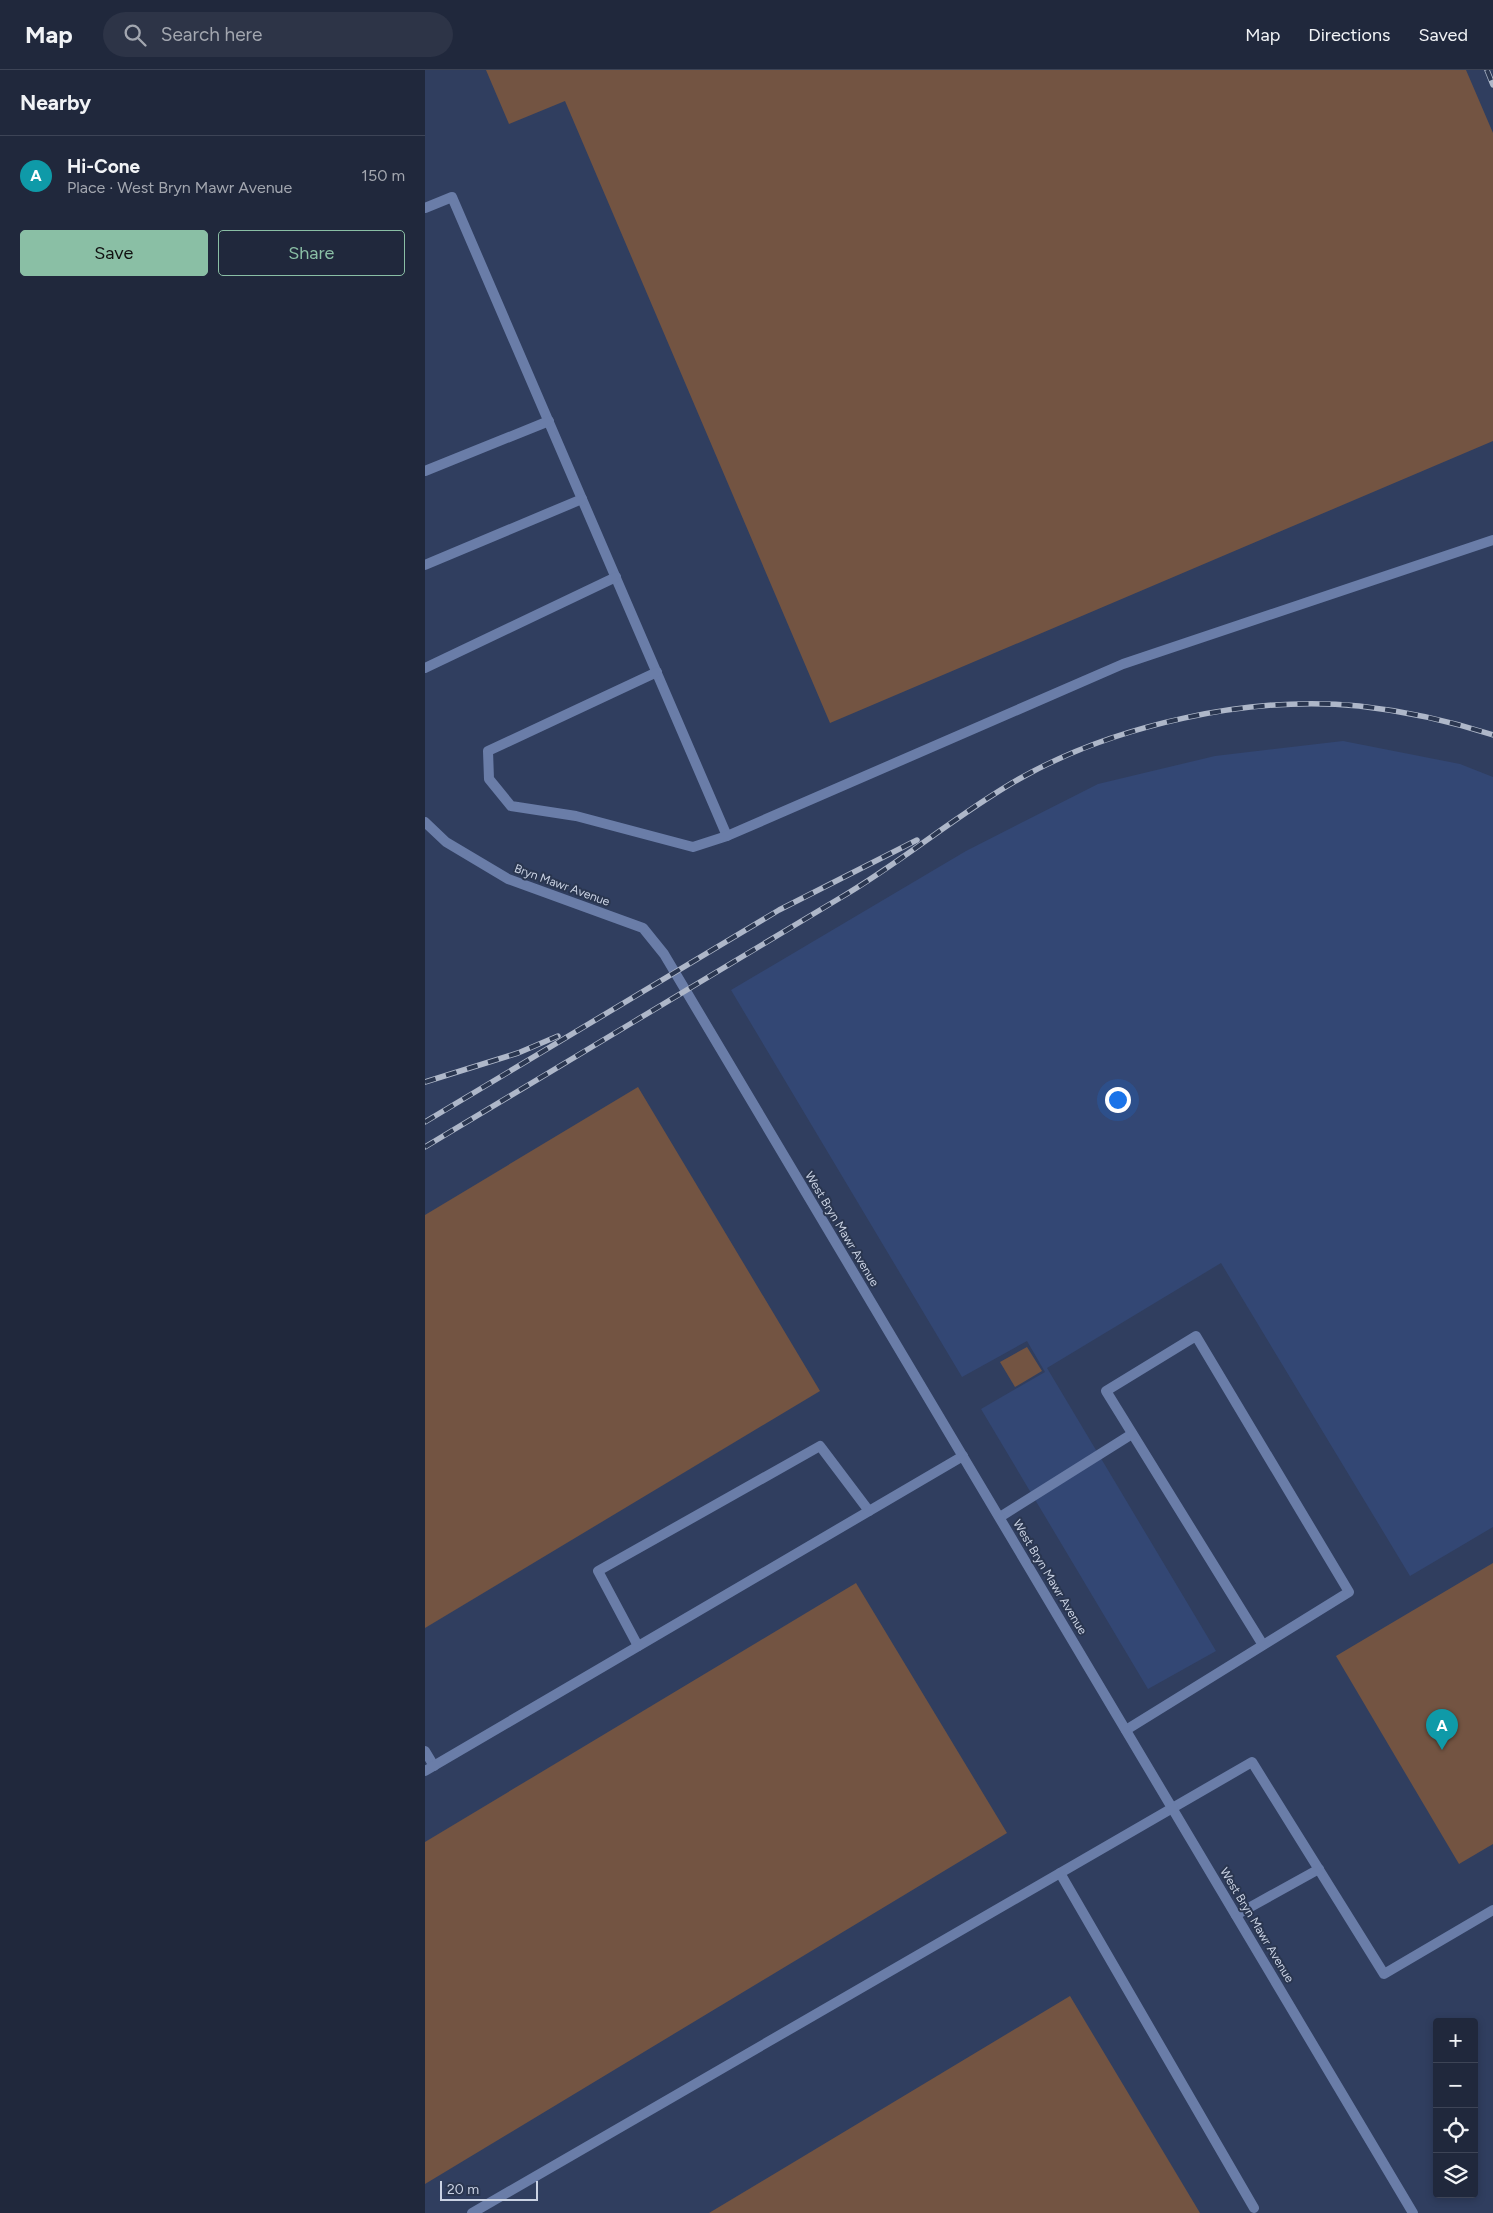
<!DOCTYPE html>
<meta charset="utf-8">
<style>
body{margin:0;font-family:Figtree,sans-serif;background:#2d3447;color:#f1f3f6}
.controls{position:absolute;right:15px;bottom:15px;display:grid;overflow:hidden;border-radius:5px;box-shadow:0 2px 8px #0003}
.controls button{width:45px;height:45px;display:grid;place-items:center;padding:0;border:0;border-bottom:1px solid #3d4456;background:#20283c;color:#f1f3f6;font:25px sans-serif}
.scale{position:absolute;left:15px;bottom:12px;width:98px;box-sizing:border-box;padding-left:5px;border:2px solid #cad2e3;border-top:0;font-size:14px;line-height:18px;white-space:nowrap;color:#cad2e3;-webkit-text-stroke:4px #2a3650;paint-order:stroke}
.you{position:absolute;left:692px;top:1029px;width:18px;height:18px;margin:-12px;border:4px solid #fff;border-radius:50%;background:#1a73e8;box-shadow:0 0 0 8px #1a73e833}
.badge{display:grid;place-items:center;width:32px;height:32px;border-radius:50%;background:#8abfa5;color:#fff;font-size:16px;font-weight:700}
.pin{position:absolute;translate:-50% -41px;filter:drop-shadow(0 1px 2px #0008)}
.pin::after{content:'';position:absolute;top:26px;width:18px;height:15px;background:inherit;clip-path:polygon(0 0,100% 0,50% 100%)}
.list{margin:0;padding:0;list-style:none}
h2{display:flex;justify-content:space-between;align-items:center;height:65px;margin:0;padding:0 20px;font-size:21px}
h2 small{font-size:16px;font-weight:400;color:#a2a6af}
.list li{display:grid;grid-template-columns:32px 1fr auto;gap:15px;align-items:center;box-sizing:border-box;height:80px;padding:0 20px;border-top:1px solid #3d4456}
.list b{display:block;font-size:19px;white-space:nowrap}
.list p{margin:0;font-size:16px;white-space:nowrap;color:#a2a6af}
.list em{font-size:16px;font-style:normal;color:#a2a6af}
.actions{display:flex;gap:10px;padding:15px 20px}
.actions a{flex:1;padding:11px 0;border:1px solid #8abfa5;border-radius:5px;text-align:center;font-size:18px;color:#8abfa5}
.actions .main{background:#8abfa5;color:#111}
.icon{flex:none;width:28px;height:28px;fill:none;stroke:currentColor;stroke-width:2;stroke-linecap:round;stroke-linejoin:round}
.map{position:relative;flex:none;width:1068px;height:2143px;overflow:hidden}
header{display:flex;align-items:center;gap:30px;box-sizing:border-box;height:70px;padding:0 25px;background:#20283c;border-bottom:1px solid #3d4456}
header strong{font-size:24px}
nav{display:flex;gap:28px;margin-inline-start:auto;font-size:18px}
.search{width:350px;height:45px;background:#2d3447;display:flex;align-items:center;gap:12px;box-sizing:border-box;padding:0 18px;border-radius:28px;color:#a2a6af;font-size:19px}
main{display:flex}
aside{flex:1;background:#20283c}
.map>svg:first-child{display:block}
.built{fill:#303e5f;fill-rule:evenodd}
.green{fill:#334774}
.building{fill:#735442}
.lines{fill:none;stroke-linecap:round;stroke-linejoin:round}
.service{stroke:#6a7da8;stroke-width:10}
.minor{stroke:#6a7da8;stroke-width:10}
.rail-casing{stroke:#aeb7c9;stroke-width:5.5}
.rail{stroke:#2a3650;stroke-width:4;stroke-dasharray:11;stroke-linecap:butt}
.labels{text-anchor:middle;stroke-width:4;stroke-linejoin:round;paint-order:stroke}
.street-label{font-size:12px;fill:#cad2e3;stroke:#2a3650}
</style>
<header>
<strong>Map</strong>
<div class="search"><svg class="icon" aria-label="search" viewBox="0 0 24 24"><circle cx="10" cy="10" r="6"/><path d="M15 15l6 6"/></svg>Search here</div>
<nav><a>Map</a><a>Directions</a><a>Saved</a></nav>
</header>
<main>
<aside>
<h2>Nearby<small></small></h2>
<ul class="list">
<li><span class="badge" style="background:#0f9aa8">A</span><div><b>Hi-Cone</b><p>Place · West Bryn Mawr Avenue</p></div><em>150 m</em></li>
</ul>
<div class="actions"><a class="main">Save</a><a>Share</a></div>
</aside>
<div class="map">
<svg width="1068" height="2143" viewBox="0 0 1068 2143">
<rect width="100%" height="100%" fill="#2a3650"/>
<path class="built" d="M 0,0 L 1068,0 L 1068,2143 L 0,2143 ZM 1012,1952 L 1049,1952 L 1049,2124 L 1012,2124 Z"/>
<path class="green" d="M 918,671 L 1035,694 L 1068,707 L 1068,1457 L 985,1506 L 796,1193 L 622,1298 L 791,1581 L 723,1619 L 556,1339 L 620,1302 L 602,1271 L 537,1307 L 306,920 L 541,781 L 673,714 L 790,686 Z"/>
<g class="building">
<path d="M 61,0 L 1041,0 L 1068,63 L 1068,371 L 405,653 L 140,31 L 84,54 Z"/>
<path d="M 213,1017 L 395,1321 L 0,1558 L 0,1145 Z"/>
<path d="M 602,1277 L 617,1301 L 590,1317 L 575,1292 Z"/>
<path d="M 1068,1493 L 1068,1774 L 1034,1794 L 911,1586 Z"/>
<path d="M 431,1513 L 582,1763 L 0,2114 L 0,1772 Z"/>
<path d="M 645,1926 L 775,2143 L 284,2143 Z"/>
</g>
<g class="lines">
<g class="service">
<path d="M 0,138 L 27,127 L 302,766"/>
<path d="M 0,401 L 124,351"/>
<path d="M 0,495 L 157,429"/>
<path d="M 0,598 L 191,507"/>
<path d="M 232,602 L 63,681 L 64,709 L 86,736 L 151,746 L 268,777 L 302,766 L 698,594 L 1068,470"/>
<path d="M 575,1447 L 707,1364"/>
<path d="M 213,1576 L 173,1501 L 395,1376 L 444,1441"/>
<path d="M 701,1660 L 924,1522 L 771,1266 L 681,1321 L 838,1575"/>
<path d="M 0,1681 L 9,1696"/>
<path d="M 0,1701 L 538,1386"/>
<path d="M 635,1803 L 829,2138"/>
<path d="M 811,1845 L 894,1799"/>
<path d="M 47,2143 L 827,1692 L 959,1904 L 1068,1840"/>
</g>
<path class="minor" d="M 0,752 L 21,772 L 83,809 L 218,858 L 239,884 L 988,2143"/>
<defs>
<g id="rail">
<path d="M 1062,0 L 1068,15"/>
<path d="M 0,1012 L 93,983 L 133,966"/>
<path d="M 0,1052 L 354,840 L 492,770"/>
<path d="M 0,1077 C 138,994 277,911 415,828 C 477,792 531,745 594,709 C 689,655 825,625 934,636 C 979,641 1025,651 1068,665"/>
</g>
</defs>
<use href="#rail" class="rail-casing"/>
<use href="#rail" class="rail"/>
</g>
<g class="labels">
<g class="street-label">
<text transform="translate(137 815) rotate(20)" y="4">Bryn Mawr Avenue</text>
<text transform="translate(417 1159) rotate(59)" y="4">West Bryn Mawr Avenue</text>
<text transform="translate(625 1507) rotate(59)" y="4">West Bryn Mawr Avenue</text>
<text transform="translate(832 1855) rotate(59)" y="4">West Bryn Mawr Avenue</text>
</g>
</g>
</svg>
<div class="controls">
<button>+</button>
<button>−</button>
<button><svg class="icon" aria-label="locate" viewBox="0 0 24 24"><circle cx="12" cy="12" r="6"/><path d="M12 2v4M12 18v4M2 12h4M18 12h4"/></svg></button>
<button><svg class="icon" aria-label="layers" viewBox="0 0 24 24"><path d="M12 4l9 5-9 5-9-5zM3 14l9 5 9-5"/></svg></button>
</div>
<div class="scale">20 m</div>
<div class="you"></div>
<div class="pin badge" style="left:1017px;top:1680px;background:#0f9aa8">A</div>
</div>
</main>
